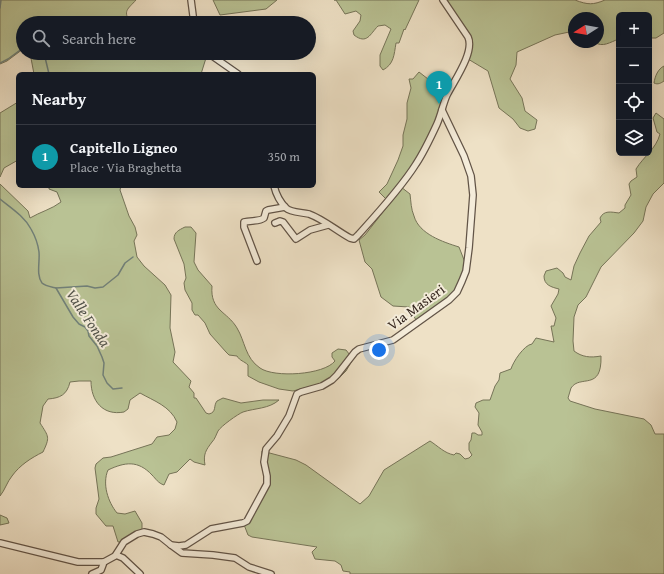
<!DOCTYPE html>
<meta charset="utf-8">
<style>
body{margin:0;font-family:"Gentium Book Plus",serif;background:#242831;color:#f1f3f6}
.controls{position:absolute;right:12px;top:12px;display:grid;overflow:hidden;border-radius:6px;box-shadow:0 4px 16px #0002}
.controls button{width:36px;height:36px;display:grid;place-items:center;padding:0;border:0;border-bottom:1px solid #363941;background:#171b24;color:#f1f3f6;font:20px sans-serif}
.compass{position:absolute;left:568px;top:12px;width:36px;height:36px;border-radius:50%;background:#171b24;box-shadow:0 4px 16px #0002;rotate:259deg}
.you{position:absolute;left:379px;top:350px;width:14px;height:14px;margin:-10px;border:3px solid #fff;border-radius:50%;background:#1a73e8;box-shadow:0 0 0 6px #1a73e833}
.badge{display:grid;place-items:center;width:26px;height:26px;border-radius:50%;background:#c59692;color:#fff;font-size:13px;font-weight:700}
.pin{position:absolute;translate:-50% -33px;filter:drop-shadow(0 1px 2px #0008)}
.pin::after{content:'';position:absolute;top:21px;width:14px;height:12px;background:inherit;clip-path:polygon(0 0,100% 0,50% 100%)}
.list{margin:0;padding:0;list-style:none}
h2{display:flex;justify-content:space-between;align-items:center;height:52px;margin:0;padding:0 16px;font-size:17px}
h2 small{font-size:13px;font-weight:400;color:#9ea1a6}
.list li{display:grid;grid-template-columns:26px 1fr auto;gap:12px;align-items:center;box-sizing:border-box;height:64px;padding:0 16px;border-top:1px solid #363941}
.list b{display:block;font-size:15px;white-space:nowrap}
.list p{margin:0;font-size:13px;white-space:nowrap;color:#9ea1a6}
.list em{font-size:13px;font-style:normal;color:#9ea1a6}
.icon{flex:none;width:22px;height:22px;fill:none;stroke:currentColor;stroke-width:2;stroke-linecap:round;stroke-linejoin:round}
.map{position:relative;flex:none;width:664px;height:574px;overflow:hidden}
.search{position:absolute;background:#171b24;box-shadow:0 4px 16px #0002;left:16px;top:16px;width:300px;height:44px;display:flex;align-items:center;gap:10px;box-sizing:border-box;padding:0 14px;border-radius:22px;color:#9ea1a6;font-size:15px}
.panel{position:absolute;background:#171b24;box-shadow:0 4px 16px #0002;left:16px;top:72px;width:300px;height:116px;border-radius:6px}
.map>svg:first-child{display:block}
.green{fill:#b9c294;stroke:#767458}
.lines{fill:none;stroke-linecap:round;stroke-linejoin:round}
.stream{stroke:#718079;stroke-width:1.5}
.minor-casing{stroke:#625447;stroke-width:8}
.minor{stroke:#f4ecda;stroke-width:5.5}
.labels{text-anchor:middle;stroke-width:4;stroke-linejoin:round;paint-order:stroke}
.street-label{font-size:14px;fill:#34251d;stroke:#f4ecda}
.water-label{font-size:15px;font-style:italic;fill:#52534b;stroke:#f4ecda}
</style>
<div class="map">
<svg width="664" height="574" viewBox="0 0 664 574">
<rect width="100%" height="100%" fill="#eee1c6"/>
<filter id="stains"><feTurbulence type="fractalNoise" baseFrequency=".005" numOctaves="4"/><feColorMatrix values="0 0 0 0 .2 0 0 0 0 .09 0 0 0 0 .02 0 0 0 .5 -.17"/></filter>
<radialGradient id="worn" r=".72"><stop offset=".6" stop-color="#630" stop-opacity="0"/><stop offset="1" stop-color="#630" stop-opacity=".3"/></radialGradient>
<g class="green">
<path d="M 0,0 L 136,0 C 128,9 122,11 131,23 L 23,23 L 23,49 L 7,61 L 0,64 Z"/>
<path d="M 213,0 L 277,0 L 266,9 L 220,15 Z"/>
<path d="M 334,0 L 419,0 L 405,30 L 404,29 L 399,43 L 396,43 C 394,55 394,64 383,70 L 380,66 L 380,55 L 391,29 L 385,25 L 378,26 C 370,34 367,45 354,35 L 353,31 L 360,21 L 361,15 L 356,11 L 345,14 L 336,0 Z"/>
<path d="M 444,0 L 575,0 C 588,5 593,5 605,0 L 664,0 L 664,33 L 656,38 L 649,38 L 649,15 L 619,15 L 619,39 C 610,42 603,48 594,42 L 598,42 L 598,18 L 574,18 L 574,31 L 555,35 L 517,52 L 516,65 L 510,79 L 522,98 L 525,111 L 537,120 L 535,129 L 528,131 L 520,128 L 513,119 L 499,108 L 488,71 L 468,59 L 472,46 L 472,40 Z"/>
<path d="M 189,19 L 190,23 L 151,23 Z"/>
<path d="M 30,53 L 201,53 L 206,58 L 201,74 L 34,74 Z"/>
<path d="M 664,66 L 664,81 C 661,83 658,85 654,83 C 655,76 658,69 664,66 Z"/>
<path d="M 419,72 L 428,79 L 437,83 L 450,94 L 442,117 L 401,187 L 410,194 C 411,202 411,209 414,216 C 419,234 443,242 459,247 L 466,265 L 460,290 L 453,294 L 417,322 L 409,307 L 393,306 L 381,297 L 372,269 L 365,262 L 359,240 L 365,235 L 390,203 L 379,192 L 387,184 L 398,160 L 403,146 L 403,135 L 407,119 L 407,103 L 411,88 L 409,79 L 413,79 Z"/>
<path d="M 18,102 L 18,160 L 4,168 L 0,177 L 0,113 Z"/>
<path d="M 656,113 L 664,119 L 664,183 L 653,194 L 646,207 L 643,221 L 634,233 L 601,267 L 586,297 L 578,305 L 574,317 L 573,341 L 574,351 C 582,357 590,358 601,356 C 602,392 580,374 571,388 C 570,391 569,395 568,398 L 570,401 L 595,409 L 644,419 L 651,425 L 655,434 L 664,434 L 664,574 L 350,574 L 350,572 L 343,571 L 341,565 L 335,561 L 315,559 L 312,552 L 317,547 L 252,537 L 248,535 L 243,522 L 247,519 C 251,510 262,495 264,485 C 266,474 261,462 262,451 L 296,460 L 306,465 L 360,504 L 369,496 L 384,470 L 430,441 C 438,446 444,453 454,455 L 456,453 L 460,454 L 465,459 L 469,458 L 472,455 L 469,450 L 469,443 L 471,440 L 472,433 L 475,433 L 478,435 L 482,435 L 482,432 L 478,425 L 479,413 L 475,407 L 476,403 L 483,400 L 490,400 L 495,386 L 499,380 L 500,373 L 511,369 C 513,362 524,345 532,344 L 536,338 L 554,342 L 551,326 L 554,326 L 556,318 L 551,306 L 558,294 L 559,289 C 551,287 544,285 544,276 L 546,271 L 557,268 L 563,273 L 565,277 L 571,280 L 574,266 L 580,253 L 589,236 L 601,222 L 600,218 C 604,210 611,212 619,213 L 625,208 L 625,205 L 631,195 L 629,184 L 631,181 L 637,177 L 636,169 C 644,156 656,149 660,134 L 657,132 L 653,118 Z"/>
<path d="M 0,184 L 28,211 L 30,218 C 40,212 52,209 61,202 L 57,192 L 49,189 L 49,186 L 121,186 L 120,190 L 129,216 L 135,227 L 137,235 L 134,241 L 137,257 L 144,266 L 165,285 L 171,295 L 170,328 L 175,352 L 173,362 L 191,381 L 189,387 L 194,393 L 194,398 L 196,398 L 206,413 L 209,414 C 217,412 213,406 217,401 L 223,398 L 241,403 L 263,400 L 279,400 C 269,409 255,408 243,412 C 238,414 221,426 218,431 C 216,435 215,439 212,442 C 206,450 203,454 205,465 L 194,462 L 190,459 L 177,472 L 169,474 L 164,485 C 158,483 156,479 152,475 C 138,460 125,462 108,470 C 102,484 108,502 117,513 L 125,514 L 135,511 L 142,523 L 142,530 L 121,542 L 118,542 L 113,526 L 106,526 L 96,514 L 96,508 L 99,499 L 95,468 L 96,464 L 103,458 L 111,457 L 152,444 L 157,437 L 169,435 L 175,429 L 177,422 C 170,406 154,401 140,393 L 130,400 L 128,409 L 124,412 C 103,416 91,401 91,381 L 79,381 L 70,382 C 67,395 60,398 48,399 L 43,406 L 40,423 C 49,437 50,437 43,452 C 31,458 20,465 12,476 C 7,482 5,490 0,496 Z"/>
<path d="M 185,227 L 191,227 L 196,233 L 194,262 L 198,270 L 212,286 C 210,311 227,311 237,328 C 245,341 245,358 260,368 C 274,378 324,375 335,361 L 332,357 L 332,353 L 338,349 L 346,350 L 353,359 L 346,371 L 338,379 L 293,391 L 279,389 L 259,382 L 248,376 L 248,365 C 244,361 240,361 237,356 L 229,355 L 226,352 L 210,334 L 205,323 L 198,315 L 195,315 L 192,310 L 192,303 L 185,290 L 184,283 L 186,278 L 184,264 L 174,239 C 174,232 179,230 185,227 Z"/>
<path d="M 0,515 L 7,518 L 9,523 L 0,525 Z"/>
</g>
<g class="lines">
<g class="stream">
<path d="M 0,8 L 1,0"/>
<path d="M 44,53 L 49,74"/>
<path d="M 0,63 L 8,59 L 23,48"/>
<path d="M 0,199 C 11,208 24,216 31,229 C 35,236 38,244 39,252 C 40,262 36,275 42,283 C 45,286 52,287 56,288 L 73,317 L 79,324 L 85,327 L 88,331 L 89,336 L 97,346 L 102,357 L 104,363 L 103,375 L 107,383 L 113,389 L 122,388"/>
<path d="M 56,288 L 87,286 L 95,288 L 103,287 L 118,275 L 125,263 L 133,257"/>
</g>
<defs>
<g id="minor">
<path d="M 191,0 L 194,23"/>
<path d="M 208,53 L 238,74"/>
<path d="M 274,186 C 276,194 280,202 286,208 C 291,213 302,212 309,214 C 323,219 337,231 350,238 L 354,239 L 358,235 C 377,214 401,188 416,164 C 424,152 431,137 437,124 C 441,115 443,104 447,95 C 454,81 475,52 468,37 L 443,0"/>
<path d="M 275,223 L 280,221 L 283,222 L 296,239 L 310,230 L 328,225"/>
<path d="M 257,261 L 244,227 L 244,222 C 251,220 259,222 264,218 L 266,211 L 268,210 L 285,207"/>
<path d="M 0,543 L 78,562 L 104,562"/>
<path d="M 171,545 L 182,553 L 213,555 L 235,558 L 249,567 L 271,574"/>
<path d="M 116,555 L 123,558 L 140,574"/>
<path d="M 92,574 L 101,570 L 104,562 L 115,556 L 124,542 L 137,534 L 144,532 L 153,534 L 161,537 L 171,545 L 179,546 L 186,545 L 211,529 L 243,523 L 247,521 L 267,484 L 267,476 L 264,462 L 266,449 L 277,436 L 289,416 L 297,394 L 301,392 L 322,386 L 332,380 L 337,375 L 355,352 L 359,349 L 393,340 L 449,300 L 457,292 L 462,281 L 466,271 L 469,248 L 473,195 L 471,176 L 464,156 L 442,110"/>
</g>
</defs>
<use href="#minor" class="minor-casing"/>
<use href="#minor" class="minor"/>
</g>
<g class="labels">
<g class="street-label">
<text transform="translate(416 307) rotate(-36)" y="5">Via Masieri</text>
</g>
<g class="water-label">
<text transform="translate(88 318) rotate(56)" y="5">Valle Fonda</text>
</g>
</g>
<rect width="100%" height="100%" filter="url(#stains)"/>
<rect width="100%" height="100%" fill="url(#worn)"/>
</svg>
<div class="controls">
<button>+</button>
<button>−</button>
<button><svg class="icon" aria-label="locate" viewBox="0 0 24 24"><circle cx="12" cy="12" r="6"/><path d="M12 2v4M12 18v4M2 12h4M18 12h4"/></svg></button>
<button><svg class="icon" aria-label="layers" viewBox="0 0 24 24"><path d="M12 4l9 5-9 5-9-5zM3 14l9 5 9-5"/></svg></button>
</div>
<svg class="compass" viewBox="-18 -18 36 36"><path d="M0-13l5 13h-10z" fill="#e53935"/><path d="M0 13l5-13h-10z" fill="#9ea1a6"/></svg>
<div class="you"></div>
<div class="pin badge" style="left:439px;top:104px;background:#0f9aa8">1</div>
<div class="search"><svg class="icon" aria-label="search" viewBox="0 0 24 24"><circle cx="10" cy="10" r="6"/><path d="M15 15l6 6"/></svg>Search here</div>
<section class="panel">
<h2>Nearby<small></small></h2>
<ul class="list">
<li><span class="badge" style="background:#0f9aa8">1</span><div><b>Capitello Ligneo</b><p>Place · Via Braghetta</p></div><em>350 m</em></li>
</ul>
</section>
</div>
